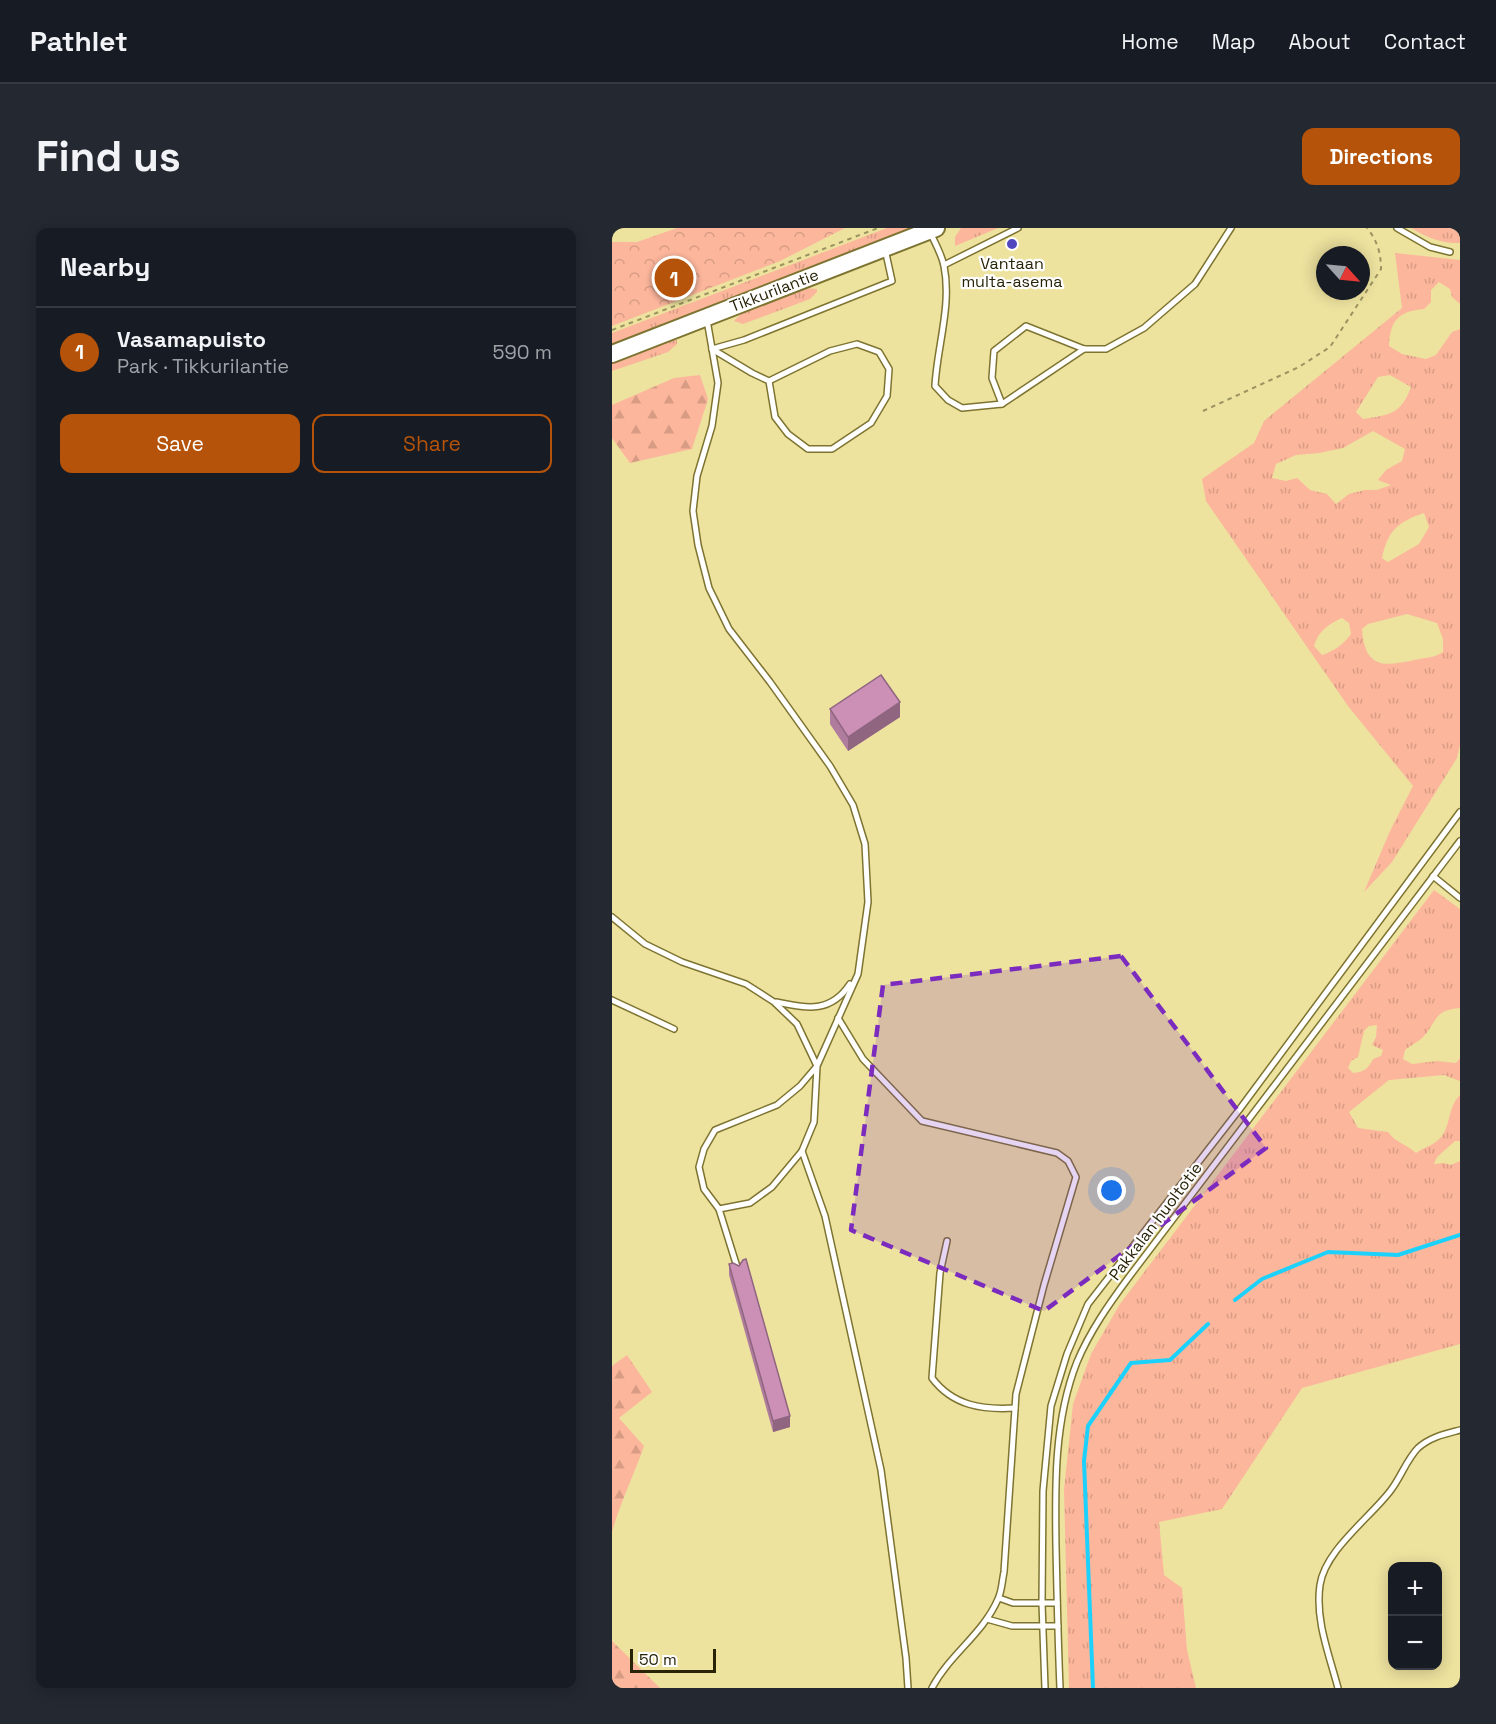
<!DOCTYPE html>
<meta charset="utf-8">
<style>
body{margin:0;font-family:"Space Grotesk",sans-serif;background:#242831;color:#f1f3f6}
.controls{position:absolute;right:18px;bottom:18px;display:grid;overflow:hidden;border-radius:12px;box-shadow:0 3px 15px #0003}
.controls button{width:54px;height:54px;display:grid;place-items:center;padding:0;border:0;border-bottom:2px solid #363941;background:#171b24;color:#f1f3f6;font:30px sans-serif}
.compass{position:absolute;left:704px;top:18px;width:54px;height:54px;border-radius:50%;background:#171b24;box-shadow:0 3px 15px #0003;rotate:117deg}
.scale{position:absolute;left:18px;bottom:15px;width:86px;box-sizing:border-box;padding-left:6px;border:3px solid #292408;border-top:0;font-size:16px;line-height:21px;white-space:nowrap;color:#292408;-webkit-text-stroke:4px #fff;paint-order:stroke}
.you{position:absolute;left:500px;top:963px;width:21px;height:21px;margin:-15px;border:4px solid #fff;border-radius:50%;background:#1a73e8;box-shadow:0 0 0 9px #1a73e833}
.badge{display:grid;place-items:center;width:39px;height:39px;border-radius:50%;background:#b45309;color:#fff;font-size:20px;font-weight:700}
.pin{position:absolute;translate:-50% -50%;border:3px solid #fff;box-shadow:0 2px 6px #0006}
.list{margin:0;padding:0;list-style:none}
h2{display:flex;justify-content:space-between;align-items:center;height:78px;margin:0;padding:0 24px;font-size:26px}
h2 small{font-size:20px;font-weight:400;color:#9ea1a6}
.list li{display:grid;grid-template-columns:39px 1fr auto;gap:18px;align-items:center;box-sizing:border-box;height:90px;padding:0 24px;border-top:2px solid #363941}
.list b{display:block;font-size:22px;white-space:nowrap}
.list p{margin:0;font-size:20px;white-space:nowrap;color:#9ea1a6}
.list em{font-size:20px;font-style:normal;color:#9ea1a6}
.actions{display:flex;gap:12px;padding:18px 24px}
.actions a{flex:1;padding:14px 0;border:2px solid #b45309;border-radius:12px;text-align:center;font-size:21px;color:#b45309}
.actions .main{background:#b45309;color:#fff}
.map{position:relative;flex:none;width:848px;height:1460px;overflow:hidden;border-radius:12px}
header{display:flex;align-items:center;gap:36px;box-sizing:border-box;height:84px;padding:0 30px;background:#171b24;border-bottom:2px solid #363941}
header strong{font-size:28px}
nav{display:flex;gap:33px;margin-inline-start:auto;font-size:21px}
.intro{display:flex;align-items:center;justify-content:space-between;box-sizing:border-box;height:144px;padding:0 36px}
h1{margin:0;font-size:42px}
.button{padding:15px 27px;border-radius:12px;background:#b45309;color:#fff;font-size:21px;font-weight:700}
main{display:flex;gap:36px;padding:0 36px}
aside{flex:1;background:#171b24;border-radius:12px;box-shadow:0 3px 15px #0003}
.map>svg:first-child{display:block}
.grass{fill:url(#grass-tufts);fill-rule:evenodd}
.forest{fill:url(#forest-firs)}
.park{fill:url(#park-crowns)}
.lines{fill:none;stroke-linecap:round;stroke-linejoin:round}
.stream{stroke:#1cd2fd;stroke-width:4}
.service-casing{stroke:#7e7431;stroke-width:8}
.primary-casing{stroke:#7e7431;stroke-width:20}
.path{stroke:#9c9460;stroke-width:2;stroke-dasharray:4.5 4.5;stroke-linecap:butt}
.service{stroke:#fff;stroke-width:5}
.primary{stroke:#fff;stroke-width:16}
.wall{fill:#af7c9d}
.shaded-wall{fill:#8f6580}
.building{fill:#cc90b7;stroke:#8f6580;stroke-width:1.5}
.marked{fill:#7b2cbf;fill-opacity:0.2;stroke:#7b2cbf;stroke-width:4.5;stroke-dasharray:12 8;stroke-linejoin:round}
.poi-dot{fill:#5148bf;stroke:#fff;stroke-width:2}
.labels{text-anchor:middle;stroke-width:4.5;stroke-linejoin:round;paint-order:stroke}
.poi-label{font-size:16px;fill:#292408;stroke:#fff}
.street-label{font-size:16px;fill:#292408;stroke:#fff}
</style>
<header>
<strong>Pathlet</strong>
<nav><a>Home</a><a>Map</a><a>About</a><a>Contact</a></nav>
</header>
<div class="intro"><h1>Find us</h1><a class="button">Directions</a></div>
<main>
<aside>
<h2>Nearby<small></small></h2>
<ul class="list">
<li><span class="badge">1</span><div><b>Vasamapuisto</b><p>Park · Tikkurilantie</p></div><em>590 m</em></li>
</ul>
<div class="actions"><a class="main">Save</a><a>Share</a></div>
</aside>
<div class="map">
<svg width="848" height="1460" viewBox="0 0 848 1460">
<defs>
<pattern id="grass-tufts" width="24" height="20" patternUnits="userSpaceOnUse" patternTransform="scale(1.5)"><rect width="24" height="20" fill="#fcb69c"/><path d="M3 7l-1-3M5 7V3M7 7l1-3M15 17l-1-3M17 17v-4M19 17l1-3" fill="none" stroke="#d89c85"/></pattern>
<pattern id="forest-firs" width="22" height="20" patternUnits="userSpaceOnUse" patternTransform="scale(1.5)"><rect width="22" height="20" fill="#fcb69c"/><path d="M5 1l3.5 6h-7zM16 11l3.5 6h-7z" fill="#d89c85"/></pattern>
<pattern id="park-crowns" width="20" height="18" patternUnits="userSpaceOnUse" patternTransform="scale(1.5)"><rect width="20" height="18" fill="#fcb69c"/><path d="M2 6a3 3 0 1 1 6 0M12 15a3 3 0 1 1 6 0" fill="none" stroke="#d89c85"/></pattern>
</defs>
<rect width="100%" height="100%" fill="#ede29e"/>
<g class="grass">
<path d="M 275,0 L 300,0 L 0,116 L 0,105 Z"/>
<path d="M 349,0 L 386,0 L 343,18 L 343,9 Z"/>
<path d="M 799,0 L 848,0 L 848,15 C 830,16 814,9 799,0 Z"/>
<path d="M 783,25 L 848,32 L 848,76 L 840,69 L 838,61 L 827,54 L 819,62 L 819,74 L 812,81 C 786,83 778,93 777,118 L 790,126 L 814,131 L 824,127 L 840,104 L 848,101 L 848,517 L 845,530 L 780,634 L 752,664 L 778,603 L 801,558 L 736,478 L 594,273 L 590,251 L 642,215 L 652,193 L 790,80 ZM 778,147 L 799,159 C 789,186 778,187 751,191 L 744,184 L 766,149 ZM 761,203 L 793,221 L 790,233 L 774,242 L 766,252 L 779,257 L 765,262 L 753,262 L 737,266 L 724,276 L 715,266 L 698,262 L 685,250 L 674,253 L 660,250 L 664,236 L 684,227 L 707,225 L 731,220 ZM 812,285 L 817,299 L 807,316 L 776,334 L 770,330 C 776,302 786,294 812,285 ZM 795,386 L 825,395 L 831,411 L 831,424 C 823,429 818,429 808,431 C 776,437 753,445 750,401 L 756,396 ZM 730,390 L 737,395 L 739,406 C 731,417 722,423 710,427 L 702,418 C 706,403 717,396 730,390 Z"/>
<path d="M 192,60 L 205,61 L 205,64 L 198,71 L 131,96 L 122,93 L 129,86 Z"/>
<path d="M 58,111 L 65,112 L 65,116 L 56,124 L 0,143 L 0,133 Z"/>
<path d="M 822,662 L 848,681 L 848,780 C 822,782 826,792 812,808 C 808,813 799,817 793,822 L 791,831 L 800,836 L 825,833 L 844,835 L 848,830 L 848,853 L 832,847 L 777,852 L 737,884 L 746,900 L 776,904 C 784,915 794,916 804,925 C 811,920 819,918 825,913 C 840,902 834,881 848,867 L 848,913 L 843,913 L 825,929 L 822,936 L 832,935 L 839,937 L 848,933 L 848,1116 L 690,1160 L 610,1281 L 547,1294 L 552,1347 L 570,1360 L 575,1422 L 584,1460 L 457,1460 L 452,1262 L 461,1176 L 479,1126 L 508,1076 ZM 765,797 L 764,809 L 760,817 L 771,822 L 769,828 L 761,831 C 756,841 752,844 741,845 L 736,840 L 739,833 L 746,829 L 752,803 L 757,798 Z"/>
</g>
<g class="forest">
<path d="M 88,147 L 96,171 L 80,221 L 18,235 L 0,210 L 0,177 L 62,150 Z"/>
<path d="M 15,1127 L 40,1164 L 7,1190 L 32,1218 C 22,1247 8,1275 0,1304 L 0,1138 Z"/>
<path d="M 0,1413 L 48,1460 L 0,1460 Z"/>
</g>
<path class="park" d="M 65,0 L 233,0 L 168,33 L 0,98 L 0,14 L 25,14 Z"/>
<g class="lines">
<g class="stream">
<path d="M 623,1072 L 650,1051 L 716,1024 L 786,1027 L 848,1007"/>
<path d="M 481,1460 L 472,1233 L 476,1198 L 519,1135 L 558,1132 L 596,1096"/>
</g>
<defs>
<g id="service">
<path d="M 785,0 L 818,19 L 838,24"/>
<path d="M 318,4 C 323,15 330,27 332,38 C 340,77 325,119 323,158 L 336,172 L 350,180 L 390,176 L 472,121"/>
<path d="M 332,37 L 406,0"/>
<path d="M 157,153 L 163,189 L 176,206 L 196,221 L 220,221 L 259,195 L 275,168 L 277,141 L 267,124 L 245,116 L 218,123 L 157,153 L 140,145 L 100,121 L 132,112 L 280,53 L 273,21"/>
<path d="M 390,176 L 380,150 L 382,123 L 414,98 L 472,121 L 494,121 L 532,100 L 583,56 L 619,0"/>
<path d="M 821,648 L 848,670"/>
<path d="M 0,689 L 33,716 L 70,734 L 134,756 L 162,774 L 185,796 L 205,838 L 202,894 L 190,923 L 160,959 L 138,975 L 107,981 L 92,961 L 87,939 L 92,921 L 103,902 L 165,877 L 188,858 L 205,838 L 246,746 L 256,674 L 253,616 L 241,577 L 218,538 L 158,454 L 117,401 L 97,360 L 86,317 L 81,283 L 85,248 L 100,198 L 106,155 L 95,92"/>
<path d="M 0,772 L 62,801"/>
<path d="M 164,774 C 195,780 218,786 238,756"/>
<path d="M 226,790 L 251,831 L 310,893 L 445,925 L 456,933 L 464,949 L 432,1057 L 404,1166 L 392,1344 C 390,1353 390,1363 386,1371 C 371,1406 337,1427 320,1460"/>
<path d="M 190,923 L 213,988 L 269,1242 L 294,1430 L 296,1460"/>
<path d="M 107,981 L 126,1042"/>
<path d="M 335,1013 L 328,1045 L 320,1150 C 341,1178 371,1182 403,1180"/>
<path d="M 387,1370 L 401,1375 L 445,1375"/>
<path d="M 375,1391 L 400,1398 L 446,1398"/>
<path d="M 433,1460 L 430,1375 L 431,1263 L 439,1178 L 455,1126 L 476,1076 L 627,882 L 848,584"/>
<path d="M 448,1460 C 446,1413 445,1366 444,1319 C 443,1258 442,1192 465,1134 C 478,1103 497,1076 517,1049 L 848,613"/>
<path d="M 726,1460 C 717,1426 703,1392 708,1357 C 713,1322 759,1289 779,1262 C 789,1249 795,1231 806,1220 C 818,1209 833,1206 848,1202"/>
</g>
<path id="primary" d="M 0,126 L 324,0"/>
</defs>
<use href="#service" class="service-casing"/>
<use href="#primary" class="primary-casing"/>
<g class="path">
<path d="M 0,102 L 266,0"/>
<path d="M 591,183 L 687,139 L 718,119 L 769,41 C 769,25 765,12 755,0"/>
</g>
<use href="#service" class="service"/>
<use href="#primary" class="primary"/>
</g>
<g class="wall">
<path d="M 218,481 L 288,489 L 236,523 L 218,496 Z"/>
<path d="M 117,1036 L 127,1038 L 178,1199 L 161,1204 L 117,1047 Z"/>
</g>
<g class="shaded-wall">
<path d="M 288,474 L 288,489 L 236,523 L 236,509 Z"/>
<path d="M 178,1188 L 178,1199 L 161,1204 L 161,1193 Z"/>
</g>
<g class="building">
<path d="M 269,447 L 288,474 L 236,509 L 218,481 Z"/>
<path d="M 134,1031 L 178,1188 L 161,1193 L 117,1036 L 121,1035 L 127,1038 L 131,1032 Z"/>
</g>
<path class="marked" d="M 509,728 L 654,920 L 432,1083 L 239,1002 L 271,757 Z"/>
<circle class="poi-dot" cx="400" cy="16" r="6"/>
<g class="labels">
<g class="poi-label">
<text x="400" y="41">Vantaan<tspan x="400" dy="18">multa-asema</tspan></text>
</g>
<g class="street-label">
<text transform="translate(162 62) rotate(-21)" y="6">Tikkurilantie</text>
<text transform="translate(543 993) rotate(-53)" y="6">Pakkalan huoltotie</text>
</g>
</g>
</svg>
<div class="controls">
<button>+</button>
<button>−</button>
</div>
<svg class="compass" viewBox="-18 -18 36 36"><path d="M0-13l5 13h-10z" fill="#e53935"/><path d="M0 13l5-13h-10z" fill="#9ea1a6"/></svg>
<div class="scale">50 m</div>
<div class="you"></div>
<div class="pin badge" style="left:62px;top:50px">1</div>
</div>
</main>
